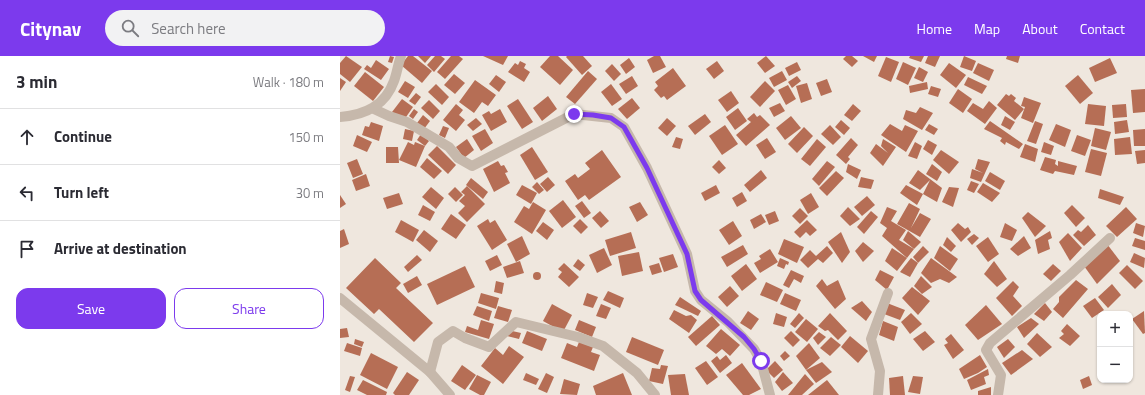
<!DOCTYPE html>
<meta charset="utf-8">
<style>
body{margin:0;font-family:"Titillium Web",sans-serif;background:#f2f2f3;color:#2b2b33}
.controls{position:absolute;right:12px;bottom:12px;display:grid;overflow:hidden;border-radius:8px;box-shadow:0 1px 3px #0004}
.controls button{width:36px;height:36px;display:grid;place-items:center;padding:0;border:0;border-bottom:1px solid #e1e1e2;background:#fff;color:#2b2b33;font:20px sans-serif}
.stop{position:absolute;width:12px;height:12px;margin:-9px;border:3px solid #7c3aed;border-radius:50%;background:#fff}
.stop.end{background:#7c3aed;border-color:#fff;box-shadow:0 1px 4px #0008}
.list{margin:0;padding:0;list-style:none}
h2{display:flex;justify-content:space-between;align-items:center;height:52px;margin:0;padding:0 16px;font-size:17px}
h2 small{font-size:13px;font-weight:400;color:#7c7c81}
.list li{display:grid;grid-template-columns:26px 1fr auto;gap:12px;align-items:center;box-sizing:border-box;height:56px;padding:0 16px;border-top:1px solid #e1e1e2}
.list b{display:block;font-size:15px;white-space:nowrap}
.list em{font-size:13px;font-style:normal;color:#7c7c81}
.actions{display:flex;gap:8px;padding:12px 16px}
.actions a{flex:1;padding:9px 0;border:1px solid #7c3aed;border-radius:12px;text-align:center;font-size:14px;color:#7c3aed}
.actions .main{background:#7c3aed;color:#fff}
.icon{flex:none;width:22px;height:22px;fill:none;stroke:currentColor;stroke-width:2;stroke-linecap:round;stroke-linejoin:round}
.map{position:relative;flex:none;width:805px;height:339px;overflow:hidden}
header{display:flex;align-items:center;gap:24px;box-sizing:border-box;height:56px;padding:0 20px;background:#7c3aed;color:#fff}
header strong{font-size:19px}
nav{display:flex;gap:22px;margin-inline-start:auto;font-size:14px}
.search{width:280px;height:36px;background:#f2f2f3;display:flex;align-items:center;gap:10px;box-sizing:border-box;padding:0 14px;border-radius:22px;color:#7c7c81;font-size:15px}
main{display:flex}
aside{flex:1;background:#fff}
.map>svg:first-child{display:block}
.building{fill:#b66e55}
.lines{fill:none;stroke-linecap:round;stroke-linejoin:round}
.street{stroke:#c6b8ab;stroke-width:10}
.route{stroke:#7c3aed;stroke-width:5}
</style>
<header>
<strong>Citynav</strong>
<div class="search"><svg class="icon" aria-label="search" viewBox="0 0 24 24"><circle cx="10" cy="10" r="6"/><path d="M15 15l6 6"/></svg>Search here</div>
<nav><a>Home</a><a>Map</a><a>About</a><a>Contact</a></nav>
</header>
<main>
<aside>
<h2>3 min<small>Walk · 180 m</small></h2>
<ul class="list">
<li><svg class="icon" aria-label="ahead" viewBox="0 0 24 24"><path d="M12 20V5M6 11l6-6 6 6"/></svg><div><b>Continue</b></div><em>150 m</em></li>
<li><svg class="icon" aria-label="left" viewBox="0 0 24 24"><path d="M17 20v-9H6M10 6l-5 5 5 5"/></svg><div><b>Turn left</b></div><em>30 m</em></li>
<li><svg class="icon" aria-label="arrive" viewBox="0 0 24 24"><path d="M6 21V4h12l-3 4 3 4H6"/></svg><div><b>Arrive at destination</b></div></li>
</ul>
<div class="actions"><a class="main">Save</a><a>Share</a></div>
</aside>
<div class="map">
<svg width="805" height="339" viewBox="0 0 805 339">
<rect width="100%" height="100%" fill="#efe7de"/>
<g class="building">
<path d="M 6,0 L 22,11 L 10,26 L 0,18 L 0,7 Z"/>
<path d="M 50,0 L 54,1 L 52,7 L 48,6 Z"/>
<path d="M 68,0 L 73,0 L 92,15 L 82,27 L 61,9 Z"/>
<path d="M 78,0 L 91,0 L 85,7 Z"/>
<path d="M 95,0 L 101,0 L 105,3 L 94,16 L 87,9 Z"/>
<path d="M 111,0 L 119,0 L 123,3 L 105,23 L 97,16 Z"/>
<path d="M 143,0 L 168,0 L 163,9 Z"/>
<path d="M 210,0 L 218,0 L 233,14 L 220,29 L 200,11 Z"/>
<path d="M 227,0 L 243,0 L 252,10 L 242,19 L 226,1 Z"/>
<path d="M 314,0 L 320,0 L 326,11 L 313,17 L 307,4 Z"/>
<path d="M 426,0 L 435,10 L 425,17 L 417,7 Z"/>
<path d="M 506,0 L 512,0 L 518,5 L 512,11 L 503,3 Z"/>
<path d="M 523,0 L 537,0 L 534,6 Z"/>
<path d="M 570,0 L 584,0 L 581,6 L 569,2 Z"/>
<path d="M 588,0 L 600,0 L 595,11 L 585,7 Z"/>
<path d="M 624,0 L 636,5 L 632,15 L 620,11 Z"/>
<path d="M 667,0 L 680,0 L 678,7 L 666,3 Z"/>
<path d="M 546,1 L 559,6 L 551,26 L 538,20 Z"/>
<path d="M 289,2 L 295,11 L 286,18 L 280,9 Z"/>
<path d="M 770,2 L 777,17 L 755,26 L 749,12 Z"/>
<path d="M 36,4 L 49,13 L 41,24 L 24,13 L 27,9 L 31,12 Z"/>
<path d="M 180,5 L 186,8 L 184,12 L 190,16 L 184,26 L 168,16 L 175,7 L 178,9 Z"/>
<path d="M 377,5 L 384,15 L 374,23 L 366,13 Z"/>
<path d="M 457,6 L 461,14 L 449,20 L 445,12 Z"/>
<path d="M 563,6 L 576,12 L 568,29 L 556,23 Z"/>
<path d="M 609,7 L 626,19 L 616,32 L 600,19 Z"/>
<path d="M 638,7 L 654,14 L 649,25 L 633,17 Z"/>
<path d="M 272,8 L 281,18 L 274,25 L 265,15 Z"/>
<path d="M 579,11 L 588,16 L 583,26 L 574,22 Z"/>
<path d="M 333,12 L 346,30 L 327,44 L 324,40 L 321,42 L 314,34 L 318,30 L 315,26 Z"/>
<path d="M 248,15 L 257,23 L 235,48 L 226,41 Z"/>
<path d="M 442,15 L 447,24 L 434,31 L 429,22 Z"/>
<path d="M 25,16 L 44,31 L 33,45 L 14,30 Z"/>
<path d="M 114,18 L 125,27 L 115,38 L 104,29 Z"/>
<path d="M 156,19 L 166,26 L 159,36 L 149,28 Z"/>
<path d="M 738,19 L 753,37 L 740,48 L 725,30 Z"/>
<path d="M 292,20 L 298,30 L 286,38 L 279,28 Z"/>
<path d="M 457,20 L 461,25 L 452,32 L 448,26 Z"/>
<path d="M 628,21 L 647,30 L 642,38 L 624,29 Z"/>
<path d="M 0,22 L 6,26 L 0,35 Z"/>
<path d="M 487,23 L 492,36 L 481,40 L 476,27 Z"/>
<path d="M 135,24 L 156,39 L 148,50 L 142,46 L 134,57 L 119,46 Z"/>
<path d="M 65,25 L 75,31 L 68,42 L 58,36 Z"/>
<path d="M 425,25 L 435,35 L 420,51 L 410,41 Z"/>
<path d="M 587,26 L 588,33 L 570,37 L 569,30 Z"/>
<path d="M 467,27 L 472,43 L 461,47 L 456,30 Z"/>
<path d="M 96,28 L 109,41 L 102,49 L 88,36 Z"/>
<path d="M 271,28 L 282,43 L 272,50 L 261,36 Z"/>
<path d="M 448,29 L 456,43 L 446,49 L 438,34 Z"/>
<path d="M 591,30 L 601,33 L 598,41 L 588,38 Z"/>
<path d="M 618,33 L 632,43 L 623,57 L 609,47 Z"/>
<path d="M 805,33 L 805,56 L 793,57 L 791,34 Z"/>
<path d="M 391,35 L 399,47 L 387,56 L 378,44 Z"/>
<path d="M 76,37 L 81,41 L 75,49 L 69,45 Z"/>
<path d="M 666,38 L 669,40 L 671,38 L 676,42 L 674,45 L 684,53 L 675,64 L 657,49 Z"/>
<path d="M 208,40 L 217,53 L 202,65 L 193,52 Z"/>
<path d="M 684,41 L 701,47 L 693,67 L 681,62 L 685,51 L 681,50 Z"/>
<path d="M 292,42 L 300,52 L 287,63 L 278,53 Z"/>
<path d="M 62,43 L 73,51 L 64,64 L 52,56 Z"/>
<path d="M 178,43 L 193,66 L 182,73 L 167,50 Z"/>
<path d="M 89,44 L 100,55 L 93,63 L 81,52 Z"/>
<path d="M 649,45 L 657,52 L 645,68 L 627,55 L 633,47 L 643,53 Z"/>
<path d="M 440,47 L 445,55 L 434,61 L 429,52 Z"/>
<path d="M 116,48 L 123,54 L 119,59 L 125,64 L 116,75 L 103,64 Z"/>
<path d="M 513,48 L 521,55 L 512,65 L 504,59 Z"/>
<path d="M 748,48 L 766,50 L 764,70 L 745,68 Z"/>
<path d="M 786,48 L 787,61 L 773,62 L 772,49 Z"/>
<path d="M 580,51 L 593,57 L 582,74 L 563,63 L 566,54 L 576,57 Z"/>
<path d="M 398,52 L 407,65 L 395,74 L 386,61 Z"/>
<path d="M 74,53 L 78,56 L 73,63 L 69,60 Z"/>
<path d="M 160,53 L 167,66 L 151,75 L 142,59 L 149,55 L 151,58 Z"/>
<path d="M 414,57 L 417,61 L 420,59 L 430,69 L 406,90 L 396,79 L 411,66 L 407,63 Z"/>
<path d="M 365,58 L 371,66 L 355,79 L 348,70 Z"/>
<path d="M 83,59 L 90,65 L 84,73 L 77,67 Z"/>
<path d="M 451,60 L 461,72 L 445,84 L 436,72 Z"/>
<path d="M 665,60 L 675,66 L 670,74 L 661,69 Z"/>
<path d="M 136,62 L 142,68 L 133,75 L 127,69 Z"/>
<path d="M 327,62 L 336,70 L 327,80 L 318,72 Z"/>
<path d="M 501,64 L 510,72 L 504,79 L 495,71 Z"/>
<path d="M 787,64 L 789,76 L 775,78 L 774,66 Z"/>
<path d="M 650,65 L 683,88 L 679,93 L 666,86 L 665,89 L 660,85 L 662,82 L 644,73 Z"/>
<path d="M 695,65 L 703,68 L 696,88 L 687,85 Z"/>
<path d="M 31,66 L 43,70 L 39,85 L 22,79 L 25,70 L 29,71 Z"/>
<path d="M 550,68 L 562,75 L 565,69 L 578,75 L 566,96 L 541,79 Z"/>
<path d="M 589,68 L 598,73 L 594,79 L 585,74 Z"/>
<path d="M 716,68 L 731,74 L 725,91 L 709,84 Z"/>
<path d="M 385,69 L 398,88 L 382,99 L 369,80 Z"/>
<path d="M 490,69 L 501,81 L 493,89 L 481,78 Z"/>
<path d="M 103,70 L 109,72 L 105,82 L 99,79 Z"/>
<path d="M 464,71 L 473,80 L 457,97 L 448,88 Z"/>
<path d="M 755,72 L 771,76 L 766,94 L 751,90 Z"/>
<path d="M 65,73 L 74,75 L 72,85 L 63,83 Z"/>
<path d="M 145,73 L 153,87 L 141,95 L 132,80 Z"/>
<path d="M 805,73 L 805,90 L 794,90 L 793,74 Z"/>
<path d="M 81,78 L 89,85 L 85,90 L 77,84 Z"/>
<path d="M 17,79 L 32,86 L 27,96 L 13,90 Z"/>
<path d="M 737,79 L 751,84 L 745,100 L 731,95 Z"/>
<path d="M 336,81 L 343,83 L 340,93 L 332,91 Z"/>
<path d="M 790,81 L 792,98 L 775,99 L 774,83 Z"/>
<path d="M 427,82 L 436,96 L 425,103 L 416,89 Z"/>
<path d="M 511,82 L 518,89 L 508,101 L 510,103 L 506,108 L 496,99 Z"/>
<path d="M 127,83 L 134,94 L 124,102 L 116,91 Z"/>
<path d="M 477,83 L 486,91 L 470,110 L 461,103 Z"/>
<path d="M 543,83 L 556,91 L 543,110 L 530,97 L 536,88 L 548,97 L 541,90 Z"/>
<path d="M 588,84 L 597,89 L 592,99 L 583,93 Z"/>
<path d="M 68,86 L 74,89 L 75,86 L 85,90 L 76,111 L 59,104 Z"/>
<path d="M 575,86 L 582,90 L 577,103 L 568,100 Z"/>
<path d="M 704,86 L 714,90 L 711,99 L 701,96 Z"/>
<path d="M 685,88 L 698,93 L 695,106 L 680,101 Z"/>
<path d="M 97,90 L 116,109 L 108,118 L 88,99 Z"/>
<path d="M 46,91 L 58,91 L 59,107 L 46,107 Z"/>
<path d="M 192,91 L 208,116 L 195,124 L 180,99 Z"/>
<path d="M 751,93 L 767,97 L 761,120 L 745,116 Z"/>
<path d="M 262,94 L 281,121 L 249,144 L 245,139 L 238,144 L 225,125 L 235,118 L 238,122 L 250,113 L 245,107 Z"/>
<path d="M 601,94 L 619,106 L 609,118 L 593,104 Z"/>
<path d="M 805,94 L 805,107 L 797,108 L 795,95 Z"/>
<path d="M 705,101 L 716,104 L 715,108 L 718,110 L 718,105 L 737,110 L 734,119 L 715,115 L 713,118 L 700,114 Z"/>
<path d="M 87,102 L 102,115 L 94,123 L 80,111 Z"/>
<path d="M 17,103 L 23,118 L 13,122 L 7,107 Z"/>
<path d="M 638,103 L 650,106 L 641,126 L 630,122 L 632,113 L 643,117 L 635,113 Z"/>
<path d="M 379,104 L 386,112 L 379,118 L 372,111 Z"/>
<path d="M 158,105 L 161,110 L 164,109 L 168,116 L 165,117 L 170,127 L 154,136 L 143,113 Z"/>
<path d="M 487,105 L 495,111 L 479,130 L 472,123 Z"/>
<path d="M 508,108 L 521,114 L 517,123 L 506,116 Z"/>
<path d="M 592,108 L 602,116 L 597,125 L 586,118 Z"/>
<path d="M 421,114 L 427,122 L 410,136 L 404,129 Z"/>
<path d="M 578,114 L 602,132 L 597,146 L 583,138 L 577,149 L 560,137 L 566,129 L 583,138 L 590,124 L 580,134 L 569,127 Z"/>
<path d="M 496,115 L 504,122 L 487,140 L 479,132 Z"/>
<path d="M 650,116 L 665,125 L 660,134 L 645,125 Z"/>
<path d="M 26,118 L 30,130 L 16,135 L 12,124 Z"/>
<path d="M 208,121 L 215,129 L 207,136 L 200,128 Z"/>
<path d="M 521,121 L 534,124 L 531,133 L 518,131 Z"/>
<path d="M 131,122 L 148,136 L 143,143 L 126,129 Z"/>
<path d="M 631,125 L 639,128 L 634,137 L 627,134 Z"/>
<path d="M 197,126 L 204,134 L 199,138 L 192,131 Z"/>
<path d="M 643,127 L 660,137 L 652,146 L 637,136 Z"/>
<path d="M 182,129 L 197,137 L 191,148 L 176,139 Z"/>
<path d="M 376,129 L 380,137 L 365,145 L 361,137 Z"/>
<path d="M 127,130 L 145,148 L 127,166 L 118,157 L 125,150 L 119,145 L 125,139 L 121,136 Z"/>
<path d="M 91,131 L 104,142 L 96,153 L 82,141 Z"/>
<path d="M 115,131 L 123,139 L 116,146 L 108,138 Z"/>
<path d="M 609,131 L 619,132 L 613,151 L 602,146 Z"/>
<path d="M 760,133 L 784,141 L 780,149 L 758,142 Z"/>
<path d="M 402,136 L 407,145 L 397,151 L 392,142 Z"/>
<path d="M 59,137 L 63,148 L 47,153 L 43,142 Z"/>
<path d="M 471,137 L 479,151 L 468,158 L 460,144 Z"/>
<path d="M 0,139 L 6,148 L 0,152 Z"/>
<path d="M 527,140 L 535,149 L 522,160 L 514,151 Z"/>
<path d="M 223,144 L 236,161 L 222,172 L 209,155 Z"/>
<path d="M 242,145 L 251,157 L 244,162 L 235,150 Z"/>
<path d="M 193,146 L 206,154 L 192,178 L 174,166 L 184,150 L 189,153 Z"/>
<path d="M 300,146 L 308,159 L 297,166 L 289,151 Z"/>
<path d="M 569,147 L 580,153 L 571,172 L 580,157 L 591,163 L 580,181 L 557,168 Z"/>
<path d="M 83,149 L 95,156 L 90,165 L 78,159 Z"/>
<path d="M 732,149 L 745,162 L 736,171 L 724,157 Z"/>
<path d="M 508,151 L 520,163 L 510,170 L 500,160 Z"/>
<path d="M 547,151 L 557,155 L 551,165 L 566,174 L 559,184 L 574,193 L 567,202 L 542,180 L 547,172 L 540,167 Z"/>
<path d="M 786,151 L 797,163 L 777,181 L 766,170 Z"/>
<path d="M 460,152 L 468,160 L 460,168 L 452,160 Z"/>
<path d="M 260,155 L 269,165 L 261,172 L 252,162 Z"/>
<path d="M 435,155 L 439,165 L 429,169 L 425,159 Z"/>
<path d="M 531,155 L 538,161 L 524,178 L 517,171 Z"/>
<path d="M 688,156 L 706,170 L 695,181 L 682,162 Z"/>
<path d="M 111,158 L 126,169 L 116,183 L 101,173 Z"/>
<path d="M 421,158 L 426,166 L 414,173 L 410,164 Z"/>
<path d="M 148,163 L 150,167 L 155,164 L 167,184 L 152,194 L 137,170 Z"/>
<path d="M 240,163 L 248,171 L 241,178 L 233,170 Z"/>
<path d="M 61,164 L 79,174 L 73,186 L 55,176 Z"/>
<path d="M 467,164 L 477,174 L 470,180 L 466,176 L 460,182 L 454,176 Z"/>
<path d="M 393,165 L 402,180 L 389,189 L 379,174 Z"/>
<path d="M 203,166 L 214,174 L 207,184 L 196,175 Z"/>
<path d="M 618,167 L 625,173 L 628,171 L 631,176 L 621,186 L 611,174 Z"/>
<path d="M 665,167 L 677,174 L 672,185 L 660,181 Z"/>
<path d="M 796,167 L 805,170 L 803,181 L 793,177 Z"/>
<path d="M 748,169 L 756,179 L 744,190 L 733,179 L 738,174 L 741,176 Z"/>
<path d="M 4,173 L 9,188 L 0,192 L 0,175 Z"/>
<path d="M 84,174 L 98,185 L 90,196 L 76,184 Z"/>
<path d="M 568,175 L 581,186 L 574,193 L 563,184 Z"/>
<path d="M 710,175 L 712,182 L 708,184 L 710,193 L 698,198 L 695,184 Z"/>
<path d="M 291,176 L 296,192 L 270,200 L 265,184 Z"/>
<path d="M 501,176 L 510,196 L 502,207 L 488,186 Z"/>
<path d="M 728,177 L 742,192 L 730,205 L 719,186 Z"/>
<path d="M 634,178 L 639,182 L 632,189 L 627,183 Z"/>
<path d="M 182,180 L 190,198 L 176,206 L 167,188 Z"/>
<path d="M 684,180 L 691,192 L 678,200 L 670,193 Z"/>
<path d="M 607,181 L 616,190 L 611,196 L 603,189 Z"/>
<path d="M 648,181 L 659,198 L 648,206 L 636,190 Z"/>
<path d="M 795,182 L 805,185 L 805,194 L 792,190 Z"/>
<path d="M 444,183 L 464,191 L 457,207 L 438,198 Z"/>
<path d="M 523,186 L 534,195 L 523,206 L 515,195 Z"/>
<path d="M 767,188 L 780,205 L 757,228 L 744,210 Z"/>
<path d="M 403,189 L 408,198 L 387,211 L 381,201 Z"/>
<path d="M 487,190 L 493,197 L 483,207 L 478,203 L 468,212 L 460,204 L 470,194 L 476,200 Z"/>
<path d="M 583,190 L 589,196 L 578,207 L 573,201 Z"/>
<path d="M 600,190 L 618,203 L 610,215 L 594,202 Z"/>
<path d="M 264,192 L 272,209 L 257,217 L 249,199 Z"/>
<path d="M 552,192 L 567,202 L 557,215 L 545,205 Z"/>
<path d="M 430,193 L 438,206 L 420,217 L 414,207 L 421,203 L 419,200 Z"/>
<path d="M 299,196 L 303,215 L 282,220 L 278,200 Z"/>
<path d="M 794,197 L 805,202 L 804,212 L 790,206 Z"/>
<path d="M 333,198 L 338,211 L 324,216 L 319,202 Z"/>
<path d="M 77,199 L 82,204 L 68,216 L 64,211 Z"/>
<path d="M 157,199 L 162,209 L 150,215 L 145,205 Z"/>
<path d="M 35,202 L 61,227 L 56,232 L 93,267 L 74,286 L 39,253 L 34,258 L 6,232 Z"/>
<path d="M 440,202 L 449,206 L 448,209 L 446,208 L 444,213 L 437,210 Z"/>
<path d="M 571,202 L 578,207 L 570,221 L 560,216 Z"/>
<path d="M 591,202 L 609,215 L 617,221 L 609,227 L 600,223 L 591,227 L 581,217 Z"/>
<path d="M 238,203 L 245,209 L 240,215 L 233,210 Z"/>
<path d="M 180,205 L 184,217 L 167,222 L 163,211 Z"/>
<path d="M 654,205 L 667,223 L 657,231 L 644,218 Z"/>
<path d="M 224,207 L 239,221 L 229,231 L 218,221 L 222,216 L 218,213 Z"/>
<path d="M 319,207 L 322,216 L 312,219 L 309,210 Z"/>
<path d="M 406,208 L 417,223 L 402,235 L 391,220 Z"/>
<path d="M 713,208 L 721,215 L 711,225 L 703,218 Z"/>
<path d="M 787,209 L 803,225 L 795,233 L 779,217 Z"/>
<path d="M 125,210 L 135,231 L 97,249 L 87,228 Z"/>
<path d="M 451,214 L 464,220 L 461,227 L 454,223 L 449,232 L 443,229 Z"/>
<path d="M 540,214 L 554,221 L 547,234 L 535,224 Z"/>
<circle cx="197" cy="220" r="4"/>
<path d="M 77,220 L 82,229 L 68,237 L 63,228 Z"/>
<path d="M 581,220 L 592,231 L 582,238 L 574,230 Z"/>
<path d="M 482,223 L 487,230 L 498,224 L 506,243 L 495,253 L 476,230 Z"/>
<path d="M 736,224 L 748,233 L 723,262 L 713,253 L 719,246 L 719,241 Z"/>
<path d="M 156,225 L 164,227 L 162,238 L 154,236 Z"/>
<path d="M 673,225 L 679,231 L 673,240 L 682,250 L 672,260 L 656,242 Z"/>
<path d="M 426,226 L 443,234 L 437,246 L 420,239 Z"/>
<path d="M 772,228 L 781,239 L 768,252 L 758,241 Z"/>
<path d="M 390,230 L 399,240 L 387,251 L 378,241 Z"/>
<path d="M 572,231 L 590,245 L 578,259 L 562,242 Z"/>
<path d="M 268,235 L 284,242 L 280,252 L 263,244 Z"/>
<path d="M 141,237 L 159,242 L 156,253 L 138,247 Z"/>
<path d="M 247,237 L 258,241 L 253,252 L 243,249 Z"/>
<path d="M 445,237 L 461,244 L 456,255 L 440,248 Z"/>
<path d="M 340,241 L 361,255 L 358,260 L 335,249 Z"/>
<path d="M 755,242 L 764,254 L 752,262 L 743,250 Z"/>
<path d="M 522,245 L 532,256 L 526,265 L 511,252 Z"/>
<path d="M 547,247 L 565,254 L 560,264 L 544,258 Z"/>
<path d="M 705,247 L 712,256 L 704,265 L 694,258 Z"/>
<path d="M 212,248 L 232,259 L 223,276 L 203,265 Z"/>
<path d="M 261,248 L 271,252 L 266,263 L 256,260 Z"/>
<path d="M 646,249 L 662,268 L 638,284 L 625,269 Z"/>
<path d="M 137,250 L 152,255 L 149,265 L 133,259 Z"/>
<path d="M 158,250 L 172,254 L 168,266 L 154,262 Z"/>
<path d="M 334,254 L 346,260 L 351,259 L 357,264 L 349,277 L 329,263 Z"/>
<path d="M 408,255 L 419,263 L 411,274 L 400,267 Z"/>
<path d="M 804,255 L 805,277 L 803,278 L 792,263 Z"/>
<path d="M 436,257 L 447,261 L 444,271 L 433,268 Z"/>
<path d="M 459,257 L 464,262 L 455,272 L 450,268 Z"/>
<path d="M 490,257 L 507,275 L 498,284 L 488,274 L 485,275 L 478,270 Z"/>
<path d="M 571,257 L 582,268 L 570,278 L 561,266 Z"/>
<path d="M 372,260 L 380,269 L 356,290 L 348,281 Z"/>
<path d="M 691,262 L 699,268 L 684,282 L 677,271 Z"/>
<path d="M 466,263 L 478,273 L 467,286 L 455,276 Z"/>
<path d="M 141,264 L 154,268 L 149,283 L 125,276 L 127,270 L 138,274 Z"/>
<path d="M 239,264 L 256,271 L 252,281 L 235,274 Z"/>
<path d="M 543,265 L 558,271 L 554,285 L 539,279 Z"/>
<path d="M 727,268 L 740,280 L 730,290 L 719,282 L 724,278 L 721,275 Z"/>
<path d="M 7,272 L 9,281 L 0,282 L 0,273 Z"/>
<path d="M 381,273 L 400,289 L 390,300 L 382,293 L 376,298 L 366,290 Z"/>
<path d="M 168,274 L 181,277 L 179,283 L 167,280 Z"/>
<path d="M 187,275 L 207,283 L 202,295 L 182,287 Z"/>
<path d="M 451,275 L 460,284 L 453,291 L 444,282 Z"/>
<path d="M 585,275 L 595,286 L 583,295 L 573,283 Z"/>
<path d="M 479,276 L 486,281 L 478,289 L 473,282 Z"/>
<path d="M 697,277 L 712,291 L 700,301 L 687,288 Z"/>
<path d="M 611,278 L 624,294 L 613,303 L 604,289 L 608,287 L 605,283 Z"/>
<path d="M 510,280 L 528,295 L 518,307 L 501,291 Z"/>
<path d="M 292,281 L 324,294 L 318,309 L 286,296 Z"/>
<path d="M 491,281 L 501,289 L 490,300 L 480,292 Z"/>
<path d="M 15,283 L 24,286 L 22,291 L 14,288 Z"/>
<path d="M 668,283 L 675,291 L 664,302 L 657,291 Z"/>
<path d="M 239,286 L 253,291 L 251,296 L 260,299 L 254,315 L 221,302 L 227,287 L 237,291 Z"/>
<path d="M 7,287 L 22,292 L 20,300 L 4,295 Z"/>
<path d="M 469,287 L 480,302 L 466,314 L 456,300 Z"/>
<path d="M 169,290 L 184,301 L 163,328 L 141,310 L 155,292 L 163,299 Z"/>
<path d="M 682,294 L 693,303 L 671,319 L 662,307 Z"/>
<path d="M 445,295 L 450,300 L 444,305 L 440,300 Z"/>
<path d="M 31,297 L 58,311 L 47,333 L 20,319 Z"/>
<path d="M 386,299 L 392,307 L 380,317 L 371,305 L 377,300 L 380,304 Z"/>
<path d="M 640,299 L 647,311 L 638,317 L 624,323 L 619,313 Z"/>
<path d="M 366,305 L 378,321 L 367,329 L 355,312 Z"/>
<path d="M 435,305 L 443,314 L 434,322 L 426,314 Z"/>
<path d="M 482,306 L 492,316 L 476,327 L 466,314 Z"/>
<path d="M 402,307 L 421,333 L 409,339 L 403,339 L 386,319 Z"/>
<path d="M 122,309 L 136,319 L 125,334 L 111,325 Z"/>
<path d="M 321,309 L 328,310 L 323,328 L 309,325 L 312,312 L 320,313 Z"/>
<path d="M 648,313 L 649,319 L 644,321 L 646,328 L 631,334 L 627,324 Z"/>
<path d="M 67,316 L 79,324 L 69,339 L 55,339 L 53,337 Z"/>
<path d="M 443,316 L 453,327 L 442,335 L 435,326 Z"/>
<path d="M 186,317 L 199,323 L 196,329 L 183,324 Z"/>
<path d="M 206,317 L 214,321 L 207,337 L 198,333 Z"/>
<path d="M 283,317 L 292,339 L 256,339 L 253,330 Z"/>
<path d="M 345,318 L 349,339 L 331,339 L 328,319 Z"/>
<path d="M 465,318 L 474,328 L 462,339 L 448,339 Z"/>
<path d="M 137,319 L 151,326 L 144,339 L 140,339 L 129,333 Z"/>
<path d="M 10,320 L 15,321 L 10,336 L 5,334 Z"/>
<path d="M 563,320 L 565,339 L 550,339 L 549,322 Z"/>
<path d="M 573,320 L 583,321 L 580,338 L 568,336 Z"/>
<path d="M 749,320 L 752,329 L 743,333 L 740,324 Z"/>
<path d="M 224,323 L 240,328 L 237,339 L 220,338 Z"/>
<path d="M 23,324 L 47,336 L 46,339 L 27,339 L 17,334 Z"/>
<path d="M 487,324 L 499,339 L 468,339 Z"/>
<path d="M 651,331 L 651,339 L 638,339 L 638,335 Z"/>
</g>
<g class="lines">
<g class="street">
<path d="M 34,53 L 49,60 L 67,66 L 82,75 L 109,91 L 118,102 L 132,110 L 234,58 L 271,62 L 284,71 L 307,112 L 347,198 L 355,235 L 361,244 L 388,266 L 414,293 L 421,305 L 430,339"/>
<path d="M 0,61 C 25,59 45,50 54,25 C 57,17 58,8 61,0"/>
<path d="M 0,242 L 90,316 L 110,339"/>
<path d="M 90,316 L 98,286 L 113,275 L 125,282 L 149,291 L 176,266 L 238,281 L 263,290 L 297,317 L 315,339"/>
<path d="M 538,339 L 540,315 L 531,283 L 548,237"/>
<path d="M 658,339 L 661,319 L 646,294 L 650,287 L 730,219 L 770,182"/>
</g>
</g>
<g class="lines">
<path class="route" d="M 234,58 L 253,59 L 271,62 L 284,71 L 307,112 L 347,198 L 355,235 L 361,244 L 404,281 L 414,293 L 421,305"/>
</g>
</svg>
<div class="controls">
<button>+</button>
<button>−</button>
</div>
<div class="stop" style="left:421px;top:305px"></div>
<div class="stop end" style="left:234px;top:58px"></div>
</div>
</main>
